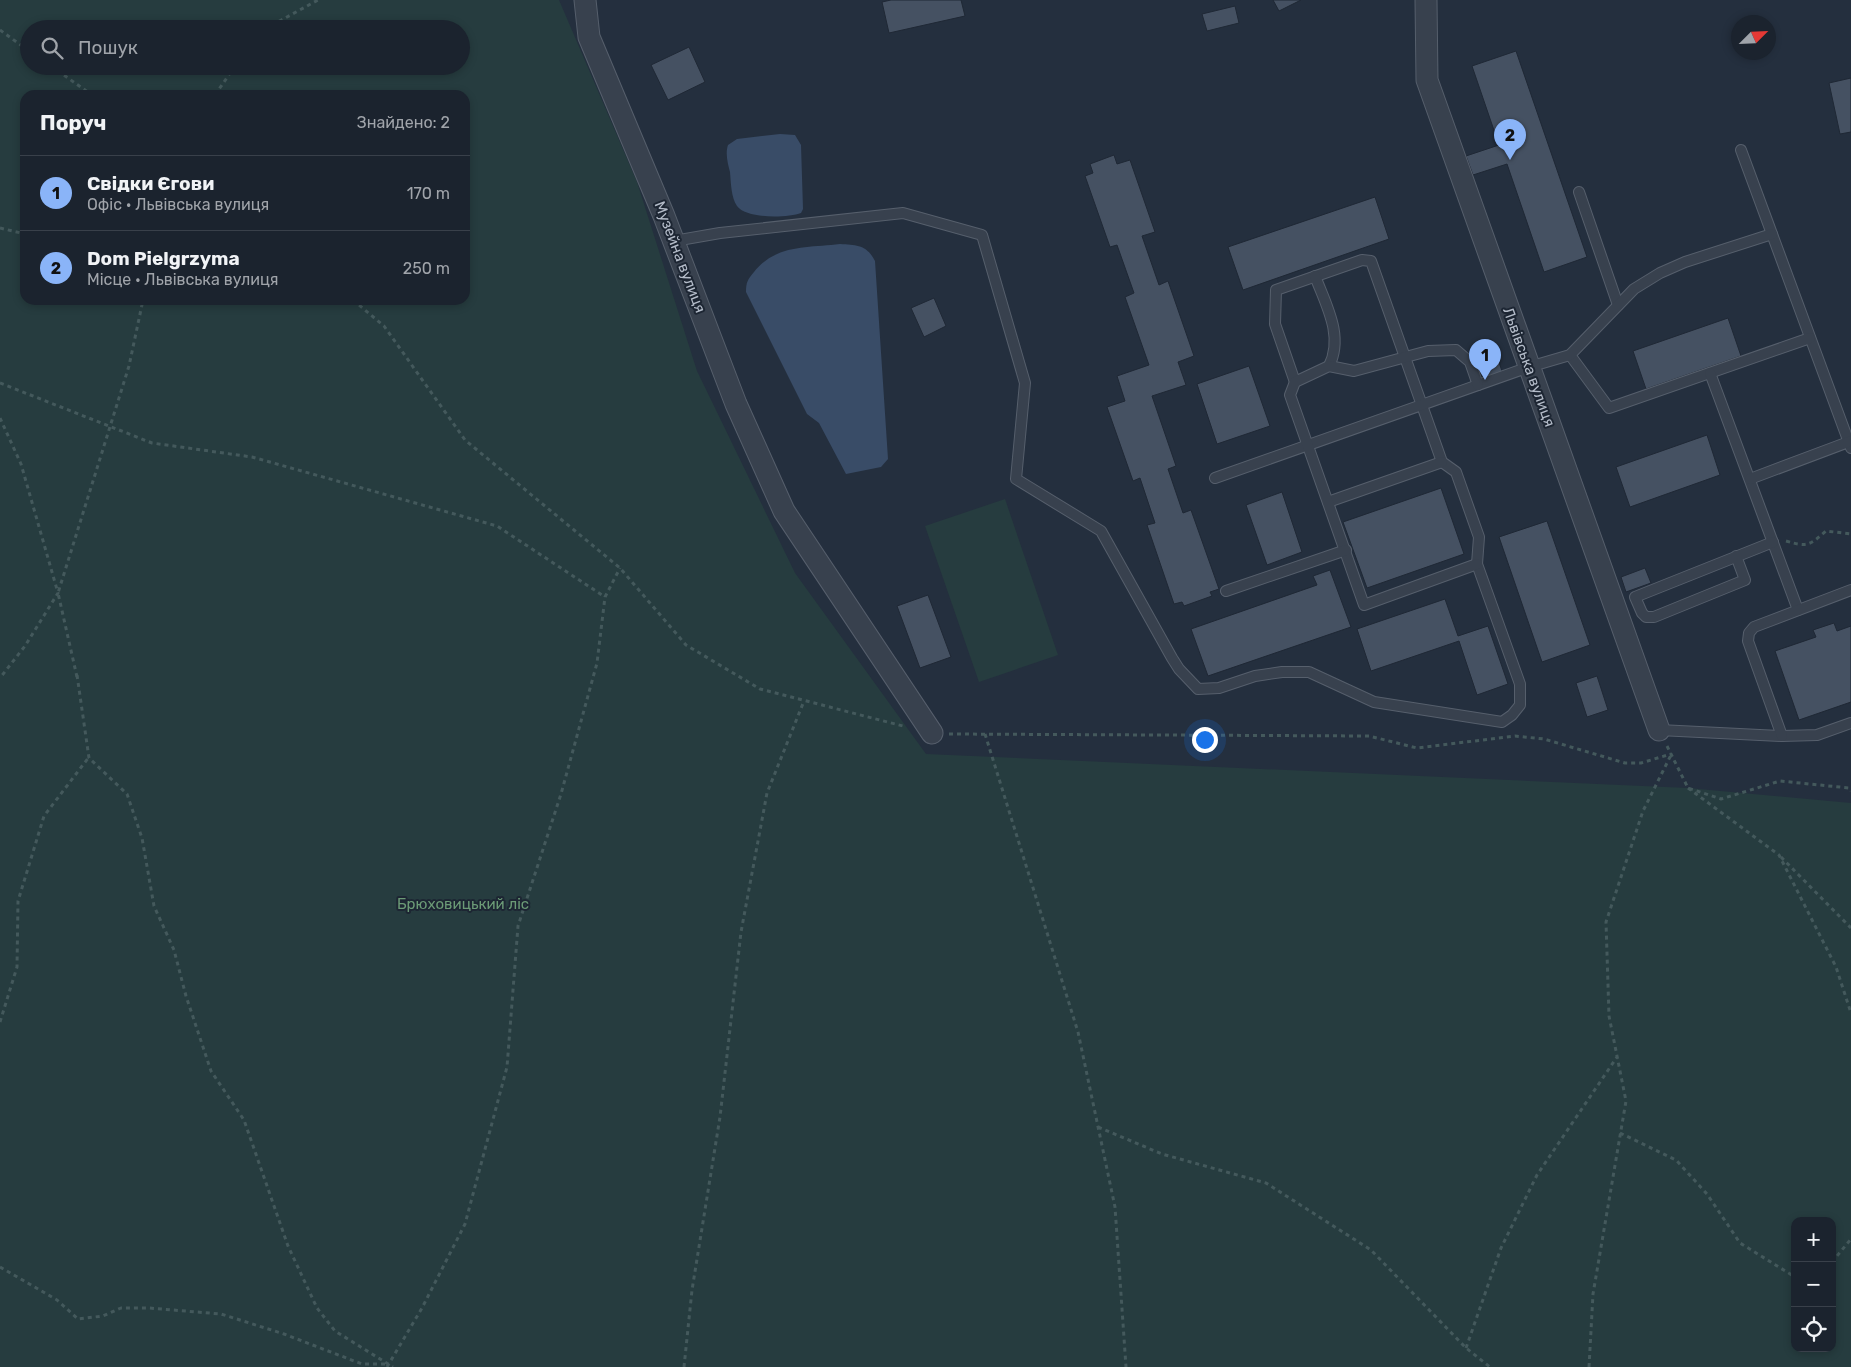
<!DOCTYPE html>
<html lang="uk">
<meta charset="utf-8">
<style>
body{margin:0;font-family:Rubik,sans-serif;background:#282f3a;color:#f1f3f6}
.controls{position:absolute;right:15px;bottom:15px;display:grid;overflow:hidden;border-radius:10px;box-shadow:0 2px 8px #0003}
.controls button{width:45px;height:45px;display:grid;place-items:center;padding:0;border:0;border-bottom:1px solid #39404a;background:#1b232e;color:#f1f3f6;font:25px sans-serif}
.compass{position:absolute;left:1731px;top:15px;width:45px;height:45px;border-radius:50%;background:#1b232e;box-shadow:0 2px 8px #0003;rotate:66deg}
.you{position:absolute;left:1204px;top:739px;width:18px;height:18px;margin:-12px;border:4px solid #fff;border-radius:50%;background:#1a73e8;box-shadow:0 0 0 8px #1a73e833}
.badge{display:grid;place-items:center;width:32px;height:32px;border-radius:50%;background:#8ab4f8;color:#111;font-size:16px;font-weight:700}
.pin{position:absolute;translate:-50% -41px;filter:drop-shadow(0 1px 2px #0008)}
.pin::after{content:'';position:absolute;top:26px;width:18px;height:15px;background:inherit;clip-path:polygon(0 0,100% 0,50% 100%)}
.list{margin:0;padding:0;list-style:none}
h2{display:flex;justify-content:space-between;align-items:center;height:65px;margin:0;padding:0 20px;font-size:21px}
h2 small{font-size:16px;font-weight:400;color:#a0a4aa}
.list li{display:grid;grid-template-columns:32px 1fr auto;gap:15px;align-items:center;box-sizing:border-box;height:75px;padding:0 20px;border-top:1px solid #39404a}
.list b{display:block;font-size:19px;white-space:nowrap}
.list p{margin:0;font-size:16px;white-space:nowrap;color:#a0a4aa}
.list em{font-size:16px;font-style:normal;color:#a0a4aa}
.icon{flex:none;width:28px;height:28px;fill:none;stroke:currentColor;stroke-width:2;stroke-linecap:round;stroke-linejoin:round}
.map{position:relative;flex:none;width:1851px;height:1367px;overflow:hidden}
.search{position:absolute;background:#1b232e;box-shadow:0 2px 8px #0003;left:20px;top:20px;width:450px;height:55px;display:flex;align-items:center;gap:12px;box-sizing:border-box;padding:0 18px;border-radius:28px;color:#a0a4aa;font-size:19px}
.panel{position:absolute;background:#1b232e;box-shadow:0 2px 8px #0003;left:20px;top:90px;width:450px;height:215px;border-radius:15px}
.map>svg:first-child{display:block}
.green{fill:#263c3f;fill-rule:evenodd}
.water{fill:#394c67}
.building{fill:#455162;stroke:#1f2835}
.lines{fill:none;stroke-linecap:round;stroke-linejoin:round}
.service-casing{stroke:#565f6c;stroke-width:12}
.minor-casing{stroke:#565f6c;stroke-width:23}
.path{stroke:#44595c;stroke-width:3;stroke-dasharray:4 4;stroke-linecap:butt}
.service{stroke:#38414e;stroke-width:10}
.minor{stroke:#38414e;stroke-width:21}
.labels{text-anchor:middle;stroke-width:4;stroke-linejoin:round;paint-order:stroke}
.street-label{font-size:15px;fill:#b4bcc9;stroke:#1d2633}
.park-label{font-size:15px;fill:#6b9a76;stroke:#1d2633}
</style>
<div class="map">
<svg width="1851" height="1367" viewBox="0 0 1851 1367">
<rect width="100%" height="100%" fill="#242f3e"/>
<g class="green">
<path d="M 0,0 L 559,0 L 637,182 L 697,371 L 795,573 L 926,754 L 1688,788 L 1851,803 L 1851,1367 L 0,1367 ZM 29,29 L 461,29 L 461,66 L 29,66 ZM 25,95 L 465,95 L 465,300 L 25,300 ZM 1795,1221 L 1832,1221 L 1832,1348 L 1795,1348 Z"/>
<path d="M 1005,499 L 1058,655 L 979,682 L 925,526 Z"/>
</g>
<g class="water">
<path d="M 780,134 L 795,135 L 801,145 L 803,209 L 801,213 C 787,218 746,219 737,206 C 731,197 731,183 730,172 C 728,164 725,154 728,145 L 737,139 Z"/>
<path d="M 840,244 C 857,245 867,245 875,261 L 888,459 L 881,467 L 846,474 L 819,423 L 807,414 L 746,292 C 746,282 748,279 754,272 C 776,244 808,248 840,244 Z"/>
</g>
<g class="building">
<path d="M 891,0 L 961,0 L 965,16 L 889,33 L 882,2 Z"/>
<path d="M 1273,0 L 1301,0 L 1279,11 Z"/>
<path d="M 1235,6 L 1239,23 L 1207,31 L 1202,14 Z"/>
<path d="M 689,47 L 705,82 L 668,100 L 651,65 Z"/>
<path d="M 1516,51 L 1587,257 L 1544,272 L 1507,164 L 1473,175 L 1466,156 L 1499,145 L 1472,66 Z"/>
<path d="M 1851,78 L 1851,132 L 1840,134 L 1829,83 Z"/>
<path d="M 1114,155 L 1117,164 L 1130,160 L 1155,232 L 1142,236 L 1159,285 L 1168,281 L 1194,356 L 1178,362 L 1186,385 L 1152,396 L 1176,466 L 1168,469 L 1183,513 L 1191,510 L 1219,589 L 1210,592 L 1212,596 L 1184,606 L 1182,602 L 1174,604 L 1147,525 L 1155,523 L 1140,478 L 1133,481 L 1107,407 L 1125,401 L 1117,376 L 1149,365 L 1125,297 L 1134,293 L 1117,245 L 1110,247 L 1085,176 L 1093,173 L 1090,164 Z"/>
<path d="M 1375,197 L 1389,239 L 1243,290 L 1228,247 Z"/>
<path d="M 934,298 L 946,326 L 924,337 L 911,308 Z"/>
<path d="M 1728,318 L 1741,356 L 1646,389 L 1633,351 Z"/>
<path d="M 1491,339 L 1503,374 L 1486,380 L 1473,344 Z"/>
<path d="M 1249,366 L 1270,426 L 1217,444 L 1197,384 Z"/>
<path d="M 1707,435 L 1720,475 L 1630,507 L 1616,467 Z"/>
<path d="M 1441,488 L 1464,554 L 1367,588 L 1343,522 Z"/>
<path d="M 1282,492 L 1302,552 L 1267,565 L 1246,505 Z"/>
<path d="M 1547,521 L 1590,645 L 1542,662 L 1499,537 Z"/>
<path d="M 1645,568 L 1651,583 L 1626,592 L 1621,577 Z"/>
<path d="M 1330,570 L 1351,627 L 1208,676 L 1191,629 L 1317,585 L 1313,576 Z"/>
<path d="M 928,595 L 951,657 L 920,668 L 897,606 Z"/>
<path d="M 1445,599 L 1458,636 L 1488,626 L 1508,684 L 1477,695 L 1459,641 L 1371,671 L 1357,629 Z"/>
<path d="M 1834,623 L 1837,631 L 1851,626 L 1851,702 L 1799,720 L 1775,651 L 1816,637 L 1813,630 Z"/>
<path d="M 1597,676 L 1608,710 L 1587,717 L 1576,683 Z"/>
</g>
<g class="lines">
<defs>
<g id="service">
<path d="M 1741,150 L 1851,448"/>
<path d="M 1579,192 L 1618,305"/>
<path d="M 674,241 L 720,233 L 903,213 L 982,235 L 1025,383 L 1016,479 L 1101,531 L 1172,658 L 1179,669 L 1198,689 L 1219,688 L 1255,676 L 1282,672 L 1309,672 L 1374,702 L 1502,722 L 1512,715 L 1520,705 L 1520,684 L 1477,564 L 1479,537 L 1456,472 L 1442,462 L 1371,261 L 1362,260 L 1276,290 L 1275,324 L 1295,382"/>
<path d="M 1315,276 C 1326,305 1344,336 1329,366"/>
<path d="M 1570,355 L 1609,408 L 1810,338"/>
<path d="M 1710,373 L 1798,610"/>
<path d="M 1215,478 L 1529,367 L 1570,355 L 1634,289 L 1660,273 L 1685,262 L 1772,234"/>
<path d="M 1750,479 L 1851,441"/>
<path d="M 1328,502 L 1442,462"/>
<path d="M 1736,556 L 1745,580 L 1654,617 L 1646,617 L 1642,613 L 1635,597 L 1773,542"/>
<path d="M 1477,564 L 1364,605 L 1290,395 L 1295,382 L 1329,366 L 1354,371 L 1428,351 L 1456,350 L 1470,362 L 1478,385"/>
<path d="M 1226,591 L 1346,550"/>
<path d="M 1659,730 L 1782,736 L 1817,735 L 1851,723"/>
<path d="M 1782,736 L 1748,641 L 1749,633 L 1754,627 L 1851,590"/>
</g>
<g id="minor">
<path d="M 585,0 L 589,37 L 664,216 L 736,404 L 784,511 L 932,733"/>
<path d="M 1426,0 L 1427,80 L 1659,730"/>
</g>
</defs>
<use href="#service" class="service-casing"/>
<use href="#minor" class="minor-casing"/>
<g class="path">
<path d="M 265,29 L 318,0"/>
<path d="M 0,30 L 29,51"/>
<path d="M 51,66 L 92,95"/>
<path d="M 215,95 L 235,66"/>
<path d="M 0,228 L 21,233 L 25,232"/>
<path d="M 353,300 L 384,326 L 465,440 L 620,568 L 686,645 L 760,689 L 903,726"/>
<path d="M 0,383 L 152,443 L 252,457 L 497,526 L 605,597"/>
<path d="M 0,418 L 21,464 L 58,593 L 25,646 L 0,678"/>
<path d="M 1786,541 C 1807,547 1809,546 1826,531 L 1851,534"/>
<path d="M 77,675 L 89,758 L 127,794 L 142,838 L 154,906 L 174,950 L 186,996 L 211,1071 L 244,1120 L 288,1246 L 317,1308 L 335,1331 L 393,1367"/>
<path d="M 77,677 L 58,593 L 129,366 L 143,300"/>
<path d="M 949,734 L 1369,736 L 1417,748 L 1515,736 L 1544,739 L 1625,763 L 1641,763 L 1671,754"/>
<path d="M 985,734 L 1078,1032 L 1115,1207 L 1126,1367"/>
<path d="M 1667,746 L 1688,788 L 1721,799 L 1780,781 L 1849,788 L 1851,791"/>
<path d="M 1688,788 L 1779,855 L 1836,967 L 1851,1013"/>
<path d="M 1781,857 L 1851,928"/>
<path d="M 0,1022 L 17,967 L 18,901 L 44,816 L 89,757"/>
<path d="M 1098,1127 L 1162,1154 L 1266,1183 L 1371,1250 L 1466,1348 L 1490,1367"/>
<path d="M 1620,1133 L 1676,1160 L 1707,1194 L 1740,1243 L 1795,1277"/>
<path d="M 1832,1262 L 1851,1239"/>
<path d="M 0,1267 L 57,1300 L 78,1319 L 103,1316 L 121,1308 L 149,1308 L 221,1314 L 284,1334 L 362,1364 L 388,1364"/>
<path d="M 1466,1348 L 1501,1248 L 1537,1175 L 1617,1057"/>
<path d="M 387,1367 L 422,1308 L 465,1224 L 507,1067 L 518,926 L 561,794 L 597,663 L 605,597 L 620,568"/>
<path d="M 684,1367 L 692,1290 L 720,1117 L 741,932 L 767,793 L 804,701"/>
<path d="M 1589,1367 L 1593,1294 L 1626,1101 L 1609,1016 L 1606,922 L 1643,811 L 1671,755"/>
</g>
<use href="#service" class="service"/>
<use href="#minor" class="minor"/>
</g>
<g class="labels">
<g class="street-label">
<text transform="translate(680 257) rotate(69)" y="5">Музейна вулиця</text>
<text transform="translate(1529 367) rotate(70)" y="5">Львівська вулиця</text>
</g>
<g class="park-label">
<text x="463" y="909">Брюховицький ліс</text>
</g>
</g>
</svg>
<div class="controls">
<button>+</button>
<button>−</button>
<button><svg class="icon" aria-label="locate" viewBox="0 0 24 24"><circle cx="12" cy="12" r="6"/><path d="M12 2v4M12 18v4M2 12h4M18 12h4"/></svg></button>
</div>
<svg class="compass" viewBox="-18 -18 36 36"><path d="M0-13l5 13h-10z" fill="#e53935"/><path d="M0 13l5-13h-10z" fill="#a0a4aa"/></svg>
<div class="you"></div>
<div class="pin badge" style="left:1485px;top:380px">1</div>
<div class="pin badge" style="left:1510px;top:160px">2</div>
<div class="search"><svg class="icon" aria-label="search" viewBox="0 0 24 24"><circle cx="10" cy="10" r="6"/><path d="M15 15l6 6"/></svg>Пошук</div>
<section class="panel">
<h2>Поруч<small>Знайдено: 2</small></h2>
<ul class="list">
<li><span class="badge">1</span><div><b>Свідки Єгови</b><p>Офіс · Львівська вулиця</p></div><em>170 m</em></li>
<li><span class="badge">2</span><div><b>Dom Pielgrzyma</b><p>Місце · Львівська вулиця</p></div><em>250 m</em></li>
</ul>
</section>
</div>
